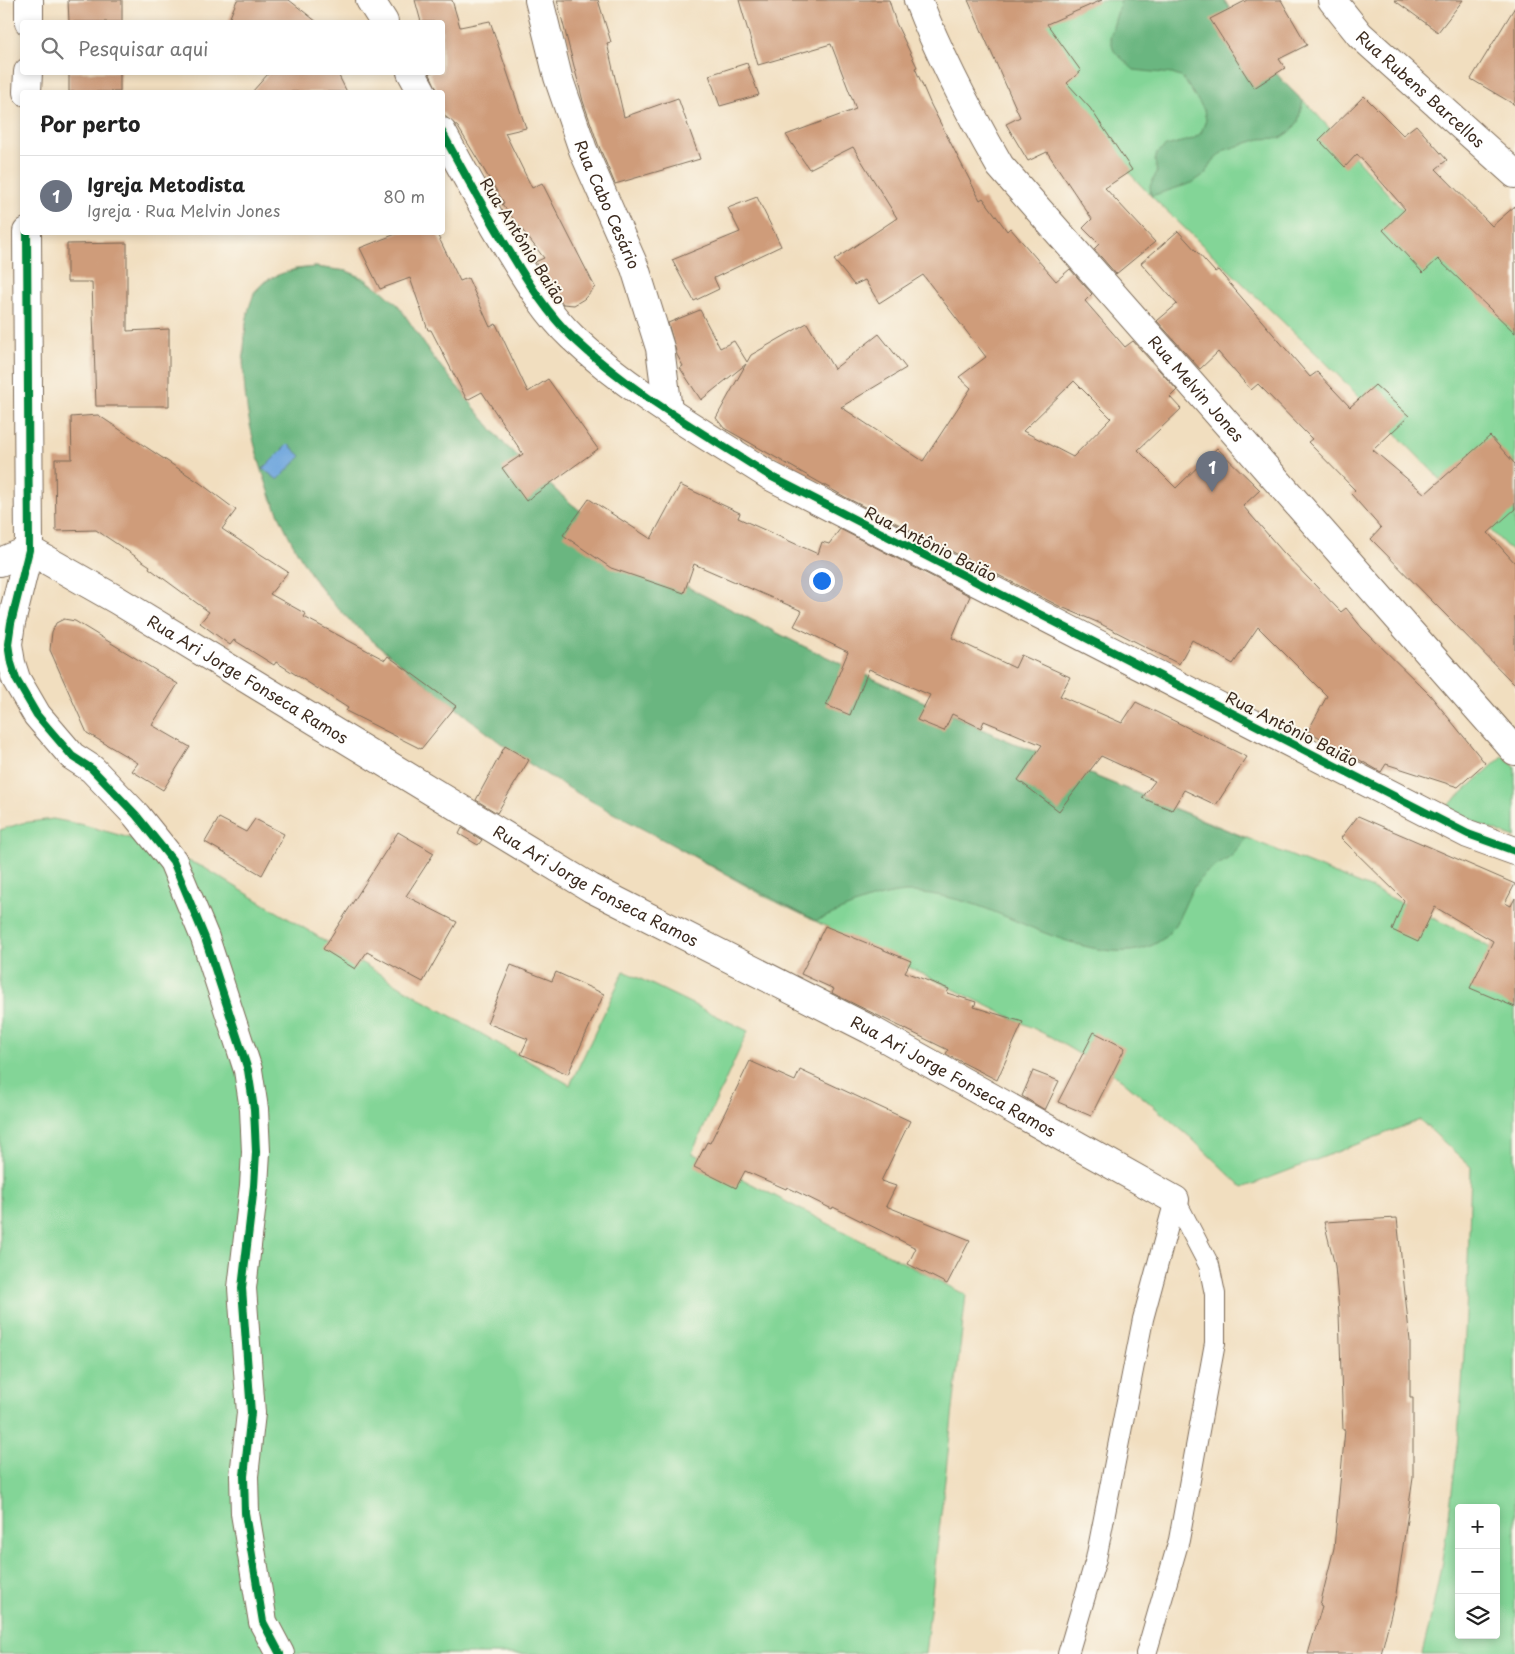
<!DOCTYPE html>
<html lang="pt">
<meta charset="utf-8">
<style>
body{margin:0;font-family:"Playpen Sans",sans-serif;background:#f6f6f6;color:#222}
.controls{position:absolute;right:15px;bottom:15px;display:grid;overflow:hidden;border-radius:5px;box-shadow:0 2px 8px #0003}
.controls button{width:45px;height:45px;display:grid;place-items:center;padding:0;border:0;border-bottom:1px solid #e0e0e0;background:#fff;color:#222;font:25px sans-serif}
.you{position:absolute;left:821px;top:580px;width:18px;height:18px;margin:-12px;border:4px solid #fff;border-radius:50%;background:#1a73e8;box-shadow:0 0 0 8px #1a73e833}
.badge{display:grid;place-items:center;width:32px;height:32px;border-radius:50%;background:#1a73e8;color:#fff;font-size:16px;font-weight:700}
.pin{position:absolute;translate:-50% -41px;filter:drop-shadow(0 1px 2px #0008)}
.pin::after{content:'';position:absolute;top:26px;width:18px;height:15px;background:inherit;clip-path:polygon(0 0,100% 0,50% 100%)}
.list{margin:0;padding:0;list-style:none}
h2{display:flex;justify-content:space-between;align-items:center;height:65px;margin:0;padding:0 20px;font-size:21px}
h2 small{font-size:16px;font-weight:400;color:#767676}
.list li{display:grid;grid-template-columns:32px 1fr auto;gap:15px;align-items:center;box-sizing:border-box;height:80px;padding:0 20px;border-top:1px solid #e0e0e0}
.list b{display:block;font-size:19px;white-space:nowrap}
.list p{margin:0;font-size:16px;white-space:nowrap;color:#767676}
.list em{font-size:16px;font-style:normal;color:#767676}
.icon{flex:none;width:28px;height:28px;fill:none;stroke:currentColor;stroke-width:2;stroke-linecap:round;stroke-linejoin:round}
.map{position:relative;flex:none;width:1515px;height:1654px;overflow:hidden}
.search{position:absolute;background:#fff;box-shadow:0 2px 8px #0003;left:20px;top:20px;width:425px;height:55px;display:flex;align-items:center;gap:12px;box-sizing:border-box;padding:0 18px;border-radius:5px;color:#767676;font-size:19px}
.panel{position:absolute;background:#fff;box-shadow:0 2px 8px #0003;left:20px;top:90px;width:425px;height:145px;border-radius:5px}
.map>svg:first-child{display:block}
.green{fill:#83d597;stroke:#5f805a;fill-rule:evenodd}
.forest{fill:#6ab680;stroke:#52704f}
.water{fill:#6ea6dd;stroke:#54687e}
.building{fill:#cf9c7a;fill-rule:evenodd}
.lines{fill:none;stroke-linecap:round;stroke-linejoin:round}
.service-casing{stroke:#7b6956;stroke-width:22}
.minor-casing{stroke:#7b6956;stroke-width:30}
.tertiary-casing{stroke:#7b6956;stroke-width:30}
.service{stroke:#fff;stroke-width:20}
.minor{stroke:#fff;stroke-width:28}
.tertiary{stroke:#fff;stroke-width:28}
.cycleway-casing{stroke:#fbf7ec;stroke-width:11}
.cycleway{stroke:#00873e;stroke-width:8}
.labels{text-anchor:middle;stroke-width:4;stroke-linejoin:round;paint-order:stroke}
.street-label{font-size:16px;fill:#3b2a1e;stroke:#fbf7ec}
</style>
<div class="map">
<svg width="1515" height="1654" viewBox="0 0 1515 1654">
<rect width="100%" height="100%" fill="#fbf7ec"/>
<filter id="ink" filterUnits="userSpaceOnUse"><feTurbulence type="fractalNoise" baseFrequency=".02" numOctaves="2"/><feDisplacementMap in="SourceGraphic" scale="10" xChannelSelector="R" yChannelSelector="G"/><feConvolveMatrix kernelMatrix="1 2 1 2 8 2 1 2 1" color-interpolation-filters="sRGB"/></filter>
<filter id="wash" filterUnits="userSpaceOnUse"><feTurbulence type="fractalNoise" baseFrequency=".0096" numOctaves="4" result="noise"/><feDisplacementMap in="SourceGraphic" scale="20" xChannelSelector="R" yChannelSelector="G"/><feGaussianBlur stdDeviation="1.12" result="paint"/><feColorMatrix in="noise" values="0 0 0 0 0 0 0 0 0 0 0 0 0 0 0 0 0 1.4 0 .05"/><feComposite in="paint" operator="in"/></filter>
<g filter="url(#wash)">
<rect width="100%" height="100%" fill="#f1debf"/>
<g class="green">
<path d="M 1026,0 L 1224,0 L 1259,54 L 1286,85 L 1312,109 L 1399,206 L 1515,326 L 1515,555 L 1325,362 L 1151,196 L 1097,139 L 1062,92 Z"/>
<path d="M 315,267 L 347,271 L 364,278 L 398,305 L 433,357 L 505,445 L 568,501 L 624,546 L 693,590 L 803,646 L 1004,739 L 1375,890 L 1468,935 L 1515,962 L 1515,1654 L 1422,1654 C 1463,1495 1466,1330 1471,1167 L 1420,1120 L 1243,1188 L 1190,1137 L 1121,1079 L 1049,1036 L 766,897 L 546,774 L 472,720 L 375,643 L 347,617 L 317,584 L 297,551 L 271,498 L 257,452 L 249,417 L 243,363 L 246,322 L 254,292 L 265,281 L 279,275 L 295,269 ZM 1459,1508 L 1496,1508 L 1496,1635 L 1459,1635 Z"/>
<path d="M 1503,756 L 1515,767 L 1515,838 L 1442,811 Z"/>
<path d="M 53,819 L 84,825 L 140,841 L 203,867 L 423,1000 L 570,1085 L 624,971 L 748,1031 L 692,1153 L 966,1295 L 925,1654 L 0,1654 L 0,830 L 22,823 Z"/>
</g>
<g class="forest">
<path d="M 1121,0 L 1224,0 C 1248,37 1270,71 1303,101 L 1298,122 L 1290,132 L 1281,138 L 1260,139 L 1225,150 L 1213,161 L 1205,174 L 1192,183 L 1151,196 L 1150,186 L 1157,172 L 1155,161 L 1157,153 L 1166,146 L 1193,139 L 1201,133 L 1206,120 L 1204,110 L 1183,78 L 1172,74 L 1134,70 L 1114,51 L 1110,37 Z"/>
<path d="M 315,267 L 347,271 L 380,289 L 398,305 L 433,357 L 505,445 L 568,501 L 624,546 L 693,590 L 803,646 L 1004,739 L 1246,838 C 1241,844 1236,853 1229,858 C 1219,865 1207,870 1199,880 C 1184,898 1182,922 1164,938 C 1115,977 1023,920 973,904 C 953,898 928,892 906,892 C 875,894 845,909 816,921 C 769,897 723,872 677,847 C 633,824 589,801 547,775 C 503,748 462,712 421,680 C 385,651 344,621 317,583 C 274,523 239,424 244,351 C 247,293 253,274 315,267 Z"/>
</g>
<path class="water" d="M 288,444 L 301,456 L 278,480 L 263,469 Z"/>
<g id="blocks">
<g class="building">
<path d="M 68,0 L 122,0 L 122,22 L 69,22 Z"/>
<path d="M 237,0 L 289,0 L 317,22 L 228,22 Z"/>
<path d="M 415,0 L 452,0 L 460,27 L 490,21 L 526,128 L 505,133 L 532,188 L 542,183 L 595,287 L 584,299 L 574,305 L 563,304 L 546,280 L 535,262 L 544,258 L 502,204 L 504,203 L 458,127 L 446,117 L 442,111 L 442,92 L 438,92 L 429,72 L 442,72 L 442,22 L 421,22 Z"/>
<path d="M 557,0 L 598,0 L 611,42 L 607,43 L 624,117 L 678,98 L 700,159 L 615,184 L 598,144 L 583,101 Z"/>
<path d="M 739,0 L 889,0 L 896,23 L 917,67 L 915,68 L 931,105 L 980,200 L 983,198 L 1007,231 L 1010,228 L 1056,281 L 1070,269 L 1092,294 L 1085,301 L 1125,347 L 1133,341 L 1177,390 L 1170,397 L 1181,409 L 1138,450 L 1176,488 L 1217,448 L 1260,490 L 1243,506 L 1283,552 L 1341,612 L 1346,608 L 1362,628 L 1430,695 L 1485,763 L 1458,787 L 1386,764 L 1381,772 L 1308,731 L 1327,696 L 1258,627 L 1233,664 L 1192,640 L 1179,664 L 1097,622 L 1059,606 L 845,497 L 724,428 L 716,418 L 746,364 L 701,400 L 680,368 L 683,366 L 677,355 L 668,323 L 700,310 L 720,348 L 734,341 L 747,362 L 751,355 L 807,323 L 834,369 L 879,334 L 906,368 L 841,407 L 923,461 L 971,388 L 959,377 L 986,357 L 923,275 L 879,303 L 865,280 L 854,285 L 834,260 L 897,218 L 853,147 L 809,169 L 786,135 L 856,109 L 831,44 L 758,65 ZM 1074,381 L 1111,418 L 1073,457 L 1023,431 Z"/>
<path d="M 968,0 L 1102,0 L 1047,24 L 1081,71 L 1067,83 L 1090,108 L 1132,170 L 1105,188 L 1155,242 L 1116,274 L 1094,249 L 1099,244 L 1083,228 L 1092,219 L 1047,152 L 1028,161 L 1006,124 L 1020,117 Z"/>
<path d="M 1247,0 L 1281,0 L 1307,45 L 1279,59 L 1285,68 L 1254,88 L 1210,19 Z"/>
<path d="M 1394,0 L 1463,0 L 1438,32 Z"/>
<path d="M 1515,7 L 1515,105 L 1471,79 Z"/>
<path d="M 747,63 L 759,95 L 720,106 L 709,75 Z"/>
<rect x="69" y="72" width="51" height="20"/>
<path d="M 265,72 L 337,72 L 347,92 L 252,92 L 268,74 Z"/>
<path d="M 1364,96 L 1403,135 L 1416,125 L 1447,160 L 1436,169 L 1492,226 L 1515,206 L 1515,333 L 1438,259 L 1423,273 L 1383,230 L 1405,209 L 1357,154 L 1345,167 L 1319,140 Z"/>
<path d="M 757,197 L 781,246 L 714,278 L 719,289 L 694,301 L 672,260 L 740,232 L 728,208 Z"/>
<path d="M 1178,231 L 1215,272 L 1218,270 L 1310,377 L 1317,372 L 1350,407 L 1375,385 L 1409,416 L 1373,450 L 1425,494 L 1490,436 L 1515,464 L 1515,509 L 1488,533 L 1515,563 L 1515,685 L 1371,539 L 1381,528 L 1351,494 L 1355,490 L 1308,442 L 1312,439 L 1258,384 L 1251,390 L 1218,352 L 1200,369 L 1157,321 L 1177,304 L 1141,263 Z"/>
<path d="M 401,232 L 436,232 L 460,281 L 468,278 L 490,327 L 496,324 L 528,392 L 548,379 L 598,449 L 526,501 L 502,468 L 523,454 L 482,392 L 467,400 L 431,330 L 428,330 L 410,278 L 380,289 L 360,248 Z"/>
<path d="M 127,243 L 127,331 L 169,329 L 169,406 L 96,406 L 92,282 L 67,282 L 67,244 Z"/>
<path d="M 98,415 L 200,483 L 236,510 L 222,529 L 288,572 L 270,594 L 306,614 L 304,617 L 385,660 L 388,656 L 456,706 L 421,749 L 346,711 L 348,708 L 276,662 L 274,665 L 234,640 L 230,645 L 200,623 L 209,612 L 149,568 L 150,566 L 96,530 L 56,531 L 55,459 L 72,459 L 71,417 Z"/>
<path d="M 680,485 L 740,513 L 738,518 L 818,554 L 822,542 L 829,544 L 840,529 L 970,596 L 952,638 L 1015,668 L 1021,655 L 1070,677 L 1060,696 L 1122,723 L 1136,702 L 1247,757 L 1216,805 L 1184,790 L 1172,810 L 1142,798 L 1155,781 L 1101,756 L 1059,811 L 1018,780 L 1042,745 L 984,721 L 981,728 L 952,714 L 944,731 L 917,720 L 930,695 L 869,669 L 850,715 L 826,705 L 848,652 L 794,626 L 802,611 L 694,564 L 684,593 L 611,568 L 563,535 L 589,499 L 651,539 Z"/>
<path d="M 64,619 L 75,621 L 178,684 L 152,725 L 190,747 L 163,790 L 132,771 L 138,763 L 87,733 L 50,650 L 52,632 L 56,623 Z"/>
<path d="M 505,746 L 529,760 L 497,813 L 476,800 Z"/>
<path d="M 1358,816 L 1515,884 L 1505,903 L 1511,906 L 1515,898 L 1515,1007 L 1470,988 L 1493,941 L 1435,907 L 1418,942 L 1392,930 L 1404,900 L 1341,838 Z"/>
<path d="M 219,818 L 246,832 L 255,819 L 284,834 L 262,875 L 205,842 Z"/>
<path d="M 462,828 L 482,840 L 478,845 L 459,834 Z"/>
<path d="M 398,832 L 434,853 L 406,896 L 457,922 L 423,982 L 367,952 L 355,969 L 323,949 Z"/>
<path d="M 825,926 L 911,961 L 905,972 L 949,989 L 947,993 L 976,1002 L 974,1007 L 1023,1022 L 997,1080 L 946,1054 L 948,1050 L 832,993 L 834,989 L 801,974 Z"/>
<path d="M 511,965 L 552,981 L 556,972 L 604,994 L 568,1074 L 521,1054 L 528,1039 L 487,1023 Z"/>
<path d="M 1094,1032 L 1125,1048 L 1091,1116 L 1058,1102 Z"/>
<path d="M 750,1061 L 795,1081 L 800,1070 L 910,1121 L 881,1181 L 896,1186 L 886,1206 L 970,1240 L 947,1284 L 908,1264 L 916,1248 L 833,1207 L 832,1209 L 787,1187 L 786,1189 L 745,1171 L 736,1188 L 694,1167 L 707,1142 L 710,1143 Z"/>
<path d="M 1033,1071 L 1059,1081 L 1045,1110 L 1022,1096 Z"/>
<path d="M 1397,1218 L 1410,1341 L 1410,1398 L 1413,1398 L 1413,1478 L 1396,1594 L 1381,1654 L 1308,1654 L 1322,1606 L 1320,1605 L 1334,1548 L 1345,1430 L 1343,1430 L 1339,1313 L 1335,1266 L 1324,1222 Z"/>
</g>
</g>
</g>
<g filter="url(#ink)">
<use href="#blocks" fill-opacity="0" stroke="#7b6956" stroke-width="1"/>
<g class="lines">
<defs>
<g id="service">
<path d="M 1068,1654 L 1096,1559 L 1143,1319 L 1175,1200"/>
<path d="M 1146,1654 L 1179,1540 L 1215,1343 L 1215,1294 L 1209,1265 L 1175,1200"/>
</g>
<g id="minor">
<path d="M 370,0 L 384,22"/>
<path id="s1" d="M 539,0 L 558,77 L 583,150 L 635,268 L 660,348 L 668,410"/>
<path id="s2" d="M 1332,0 L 1360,35 L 1515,174"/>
<path d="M 29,22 L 29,0"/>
<path d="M 411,72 L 422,92"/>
<path d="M 27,92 L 28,72"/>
<path d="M 442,132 C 465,175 488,216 513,257 C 530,285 548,314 572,337 C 630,392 703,433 770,476 L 1468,834 L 1515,851"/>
<path d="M 27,232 L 29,550 L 11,623 L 8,644 L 11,663 L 16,679 L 37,715 L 72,756 L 92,769 L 136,815 L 173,861 L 205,938 L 248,1070 L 254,1109 L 256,1152 L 254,1186 L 242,1288 L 251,1413 L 244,1476 L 245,1513 L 263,1622 L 280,1654"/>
<path id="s3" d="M 29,550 L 117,600 L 591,888 L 869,1029 L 1175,1200"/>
<path d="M 0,562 L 29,550"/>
</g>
<g id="tertiary">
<path id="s4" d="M 918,0 C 940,58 969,112 1000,166 L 1515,751"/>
</g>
</defs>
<use href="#service" class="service-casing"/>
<use href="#minor" class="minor-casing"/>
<use href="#tertiary" class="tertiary-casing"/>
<use href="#service" class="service"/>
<use href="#minor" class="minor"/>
<use href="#tertiary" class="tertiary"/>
<defs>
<g id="cycleway">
<path d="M 442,132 C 465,175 488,216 513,257 C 530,285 548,314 572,337 C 630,392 703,433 770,476 L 1468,834 L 1515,851"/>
<path d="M 27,232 L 29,550 L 11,623 L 8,644 L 11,663 L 16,679 L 37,715 L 72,756 L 92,769 L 136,815 L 173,861 L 205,938 L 248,1070 L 254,1109 L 256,1152 L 254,1186 L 242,1288 L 251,1413 L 244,1476 L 245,1513 L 263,1622 L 280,1654"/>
</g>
</defs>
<use href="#cycleway" class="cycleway-casing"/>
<use href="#cycleway" class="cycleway"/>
</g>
</g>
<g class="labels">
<g class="street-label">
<text dy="6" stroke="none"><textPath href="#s2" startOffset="126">Rua Rubens Barcellos</textPath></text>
<text dy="6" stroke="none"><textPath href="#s1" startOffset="216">Rua Cabo Cesário</textPath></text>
<text transform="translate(523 241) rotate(58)" y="6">Rua Antônio Baião</text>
<text dy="6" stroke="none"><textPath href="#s4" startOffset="482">Rua Melvin Jones</textPath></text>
<text transform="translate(931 544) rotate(27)" y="6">Rua Antônio Baião</text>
<text dy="6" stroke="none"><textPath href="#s3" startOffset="254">Rua Ari Jorge Fonseca Ramos</textPath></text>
<text transform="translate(1292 729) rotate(27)" y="6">Rua Antônio Baião</text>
<text dy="6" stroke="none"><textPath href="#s3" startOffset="659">Rua Ari Jorge Fonseca Ramos</textPath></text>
<text dy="6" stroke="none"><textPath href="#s3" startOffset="1064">Rua Ari Jorge Fonseca Ramos</textPath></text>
</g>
</g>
</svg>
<div class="controls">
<button>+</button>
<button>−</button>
<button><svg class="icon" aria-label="layers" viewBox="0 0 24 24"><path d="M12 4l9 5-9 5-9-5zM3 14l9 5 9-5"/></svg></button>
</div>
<div class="you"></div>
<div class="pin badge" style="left:1212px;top:492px;background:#6b7280">1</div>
<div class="search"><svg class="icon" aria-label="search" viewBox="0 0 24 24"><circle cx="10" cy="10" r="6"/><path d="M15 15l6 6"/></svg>Pesquisar aqui</div>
<section class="panel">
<h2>Por perto<small></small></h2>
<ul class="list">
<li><span class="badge" style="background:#6b7280">1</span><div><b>Igreja Metodista</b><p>Igreja · Rua Melvin Jones</p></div><em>80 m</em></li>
</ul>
</section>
</div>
